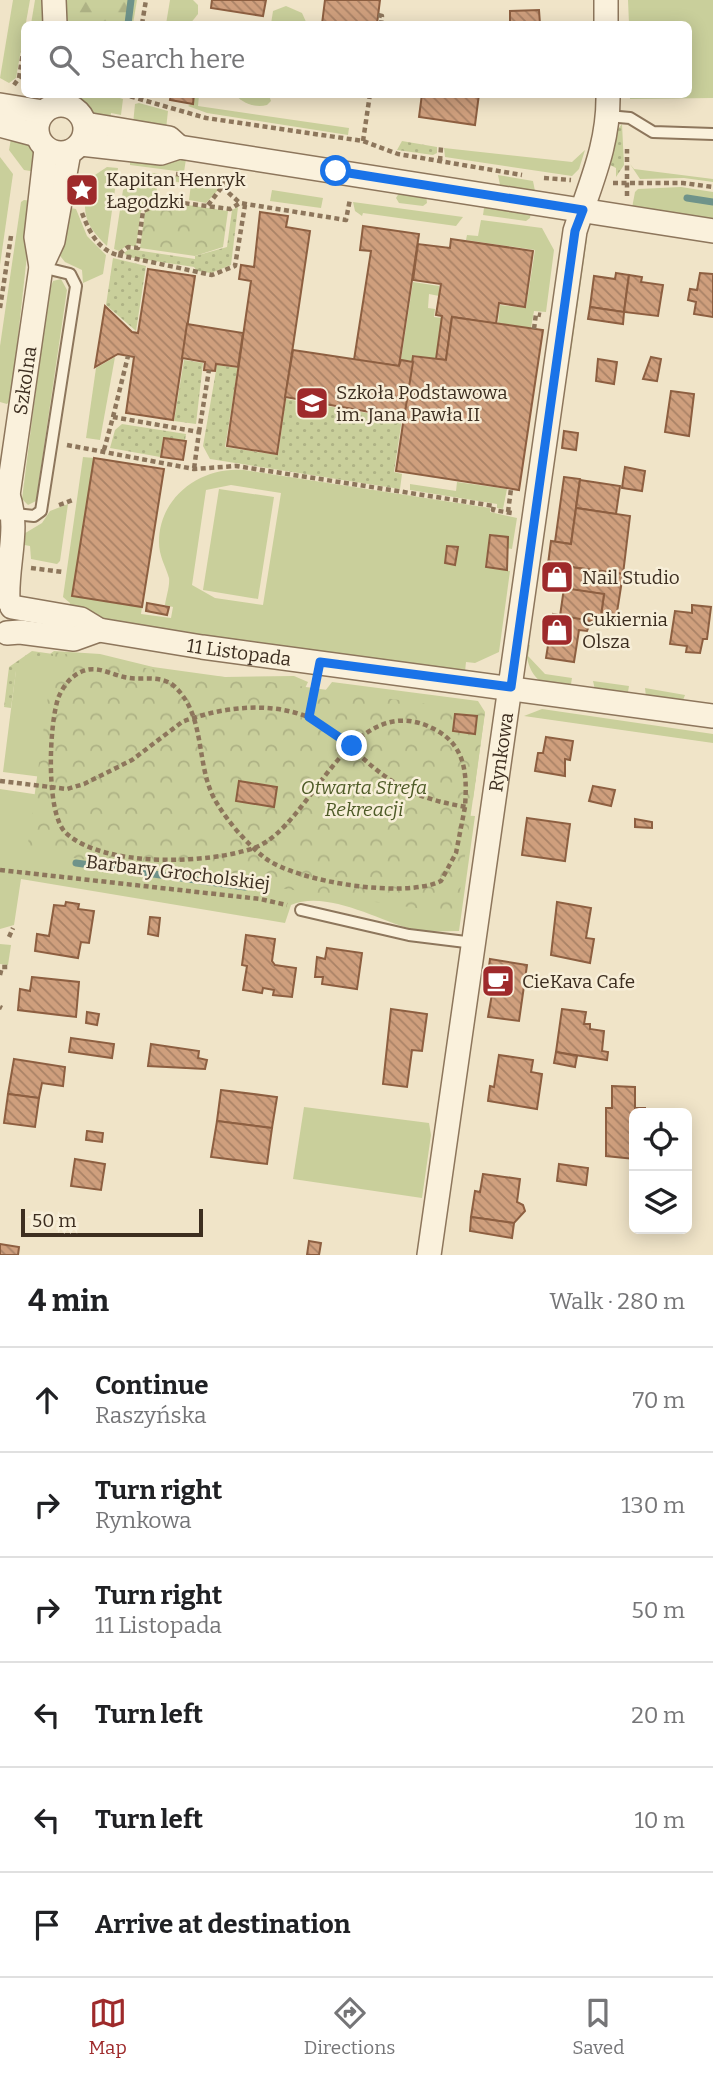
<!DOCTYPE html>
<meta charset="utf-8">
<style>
body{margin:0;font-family:Bitter,serif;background:#f2f2f2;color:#202124}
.controls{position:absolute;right:21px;bottom:21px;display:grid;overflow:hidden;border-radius:10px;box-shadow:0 4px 18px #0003}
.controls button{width:63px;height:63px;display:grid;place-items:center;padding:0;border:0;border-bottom:2px solid #e0e0e0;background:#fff;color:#202124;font:35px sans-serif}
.scale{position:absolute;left:21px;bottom:18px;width:182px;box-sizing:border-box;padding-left:7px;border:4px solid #3d2e20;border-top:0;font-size:19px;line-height:24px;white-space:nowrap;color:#3d2e20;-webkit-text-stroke:5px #f7eed8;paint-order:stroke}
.stop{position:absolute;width:21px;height:21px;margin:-16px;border:5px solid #1a73e8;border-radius:50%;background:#fff}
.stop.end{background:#1a73e8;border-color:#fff;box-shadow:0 2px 7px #0008}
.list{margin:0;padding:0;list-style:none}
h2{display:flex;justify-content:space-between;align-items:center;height:91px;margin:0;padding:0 28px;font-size:30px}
h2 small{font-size:23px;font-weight:400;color:#757577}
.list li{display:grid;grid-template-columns:46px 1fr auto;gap:21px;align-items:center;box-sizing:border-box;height:105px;padding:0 28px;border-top:2px solid #e0e0e0}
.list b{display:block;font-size:26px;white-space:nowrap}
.list p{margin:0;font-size:23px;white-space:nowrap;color:#757577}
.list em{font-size:23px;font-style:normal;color:#757577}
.icon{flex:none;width:38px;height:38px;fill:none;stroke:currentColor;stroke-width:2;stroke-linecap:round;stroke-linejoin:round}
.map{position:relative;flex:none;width:713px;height:1255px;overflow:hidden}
.search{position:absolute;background:#fff;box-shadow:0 4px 18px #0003;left:21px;right:21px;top:21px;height:77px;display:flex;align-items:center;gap:18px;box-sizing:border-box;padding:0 24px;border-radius:10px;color:#757577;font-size:26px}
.sheet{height:721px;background:#fff}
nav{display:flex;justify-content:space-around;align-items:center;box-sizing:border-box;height:98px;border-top:2px solid #e0e0e0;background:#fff;font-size:19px;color:#757577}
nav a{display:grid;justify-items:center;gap:4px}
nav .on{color:#9e2a2b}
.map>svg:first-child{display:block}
.grass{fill:#c9cf9b;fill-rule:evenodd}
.forest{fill:url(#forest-firs)}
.park{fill:url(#park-crowns)}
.garden{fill:url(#garden-dots)}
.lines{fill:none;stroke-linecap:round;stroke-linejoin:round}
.stream{stroke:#6f938a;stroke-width:7}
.building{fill:url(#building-back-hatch);stroke:#8d5f41;stroke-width:2}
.service-casing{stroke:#8d765c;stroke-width:14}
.minor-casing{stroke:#8d765c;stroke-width:26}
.path{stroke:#8d765c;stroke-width:4.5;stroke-dasharray:5 3.5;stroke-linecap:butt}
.service{stroke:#faf1dc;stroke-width:10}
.minor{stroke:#faf1dc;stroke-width:23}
.route{stroke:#1a73e8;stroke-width:9}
.labels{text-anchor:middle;stroke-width:5;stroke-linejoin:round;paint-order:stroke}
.poi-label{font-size:19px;fill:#3d2e20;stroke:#f7eed8;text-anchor:start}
.street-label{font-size:19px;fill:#3d2e20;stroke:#f7eed8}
.park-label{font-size:19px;font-style:italic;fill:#4d5a26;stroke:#f7eed8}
</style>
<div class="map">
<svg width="713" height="1255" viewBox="0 0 713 1255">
<defs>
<pattern id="forest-firs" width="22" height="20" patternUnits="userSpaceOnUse" patternTransform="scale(1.75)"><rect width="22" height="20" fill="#c9cf9b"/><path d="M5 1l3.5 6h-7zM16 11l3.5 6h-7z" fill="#aeb285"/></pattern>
<pattern id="park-crowns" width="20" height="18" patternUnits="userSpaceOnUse" patternTransform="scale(1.75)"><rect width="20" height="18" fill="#c9cf9b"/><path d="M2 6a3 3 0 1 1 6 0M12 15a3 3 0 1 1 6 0" fill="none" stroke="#aeb285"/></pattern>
<pattern id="garden-dots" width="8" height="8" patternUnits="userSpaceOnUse" patternTransform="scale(1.75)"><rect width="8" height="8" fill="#c9cf9b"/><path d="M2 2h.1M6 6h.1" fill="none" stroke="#aeb285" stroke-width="1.8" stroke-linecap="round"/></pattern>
<pattern id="building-back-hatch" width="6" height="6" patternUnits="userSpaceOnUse" patternTransform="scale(1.75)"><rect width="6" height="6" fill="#cf9f7d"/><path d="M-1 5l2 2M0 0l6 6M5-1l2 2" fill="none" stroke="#a98266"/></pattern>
</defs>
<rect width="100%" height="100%" fill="#f0e4c8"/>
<g class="grass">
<path d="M 13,0 L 30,0 L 16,78 L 9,83 L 0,78 Z"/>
<path d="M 35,0 L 44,0 L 44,24 L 31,24 Z"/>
<path d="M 170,0 L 193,0 L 198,5 L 198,14 L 190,24 L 166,24 Z"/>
<path d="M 628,0 L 713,0 L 713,98 L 630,99 L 630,95 L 688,94 L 688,24 L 629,24 Z"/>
<path d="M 286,6 L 302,13 L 307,24 L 271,24 L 273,11 Z"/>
<path d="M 72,95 L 110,95 L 123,99 L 121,115 L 111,113 L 110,121 L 91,115 Z"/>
<path d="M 194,95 L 199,95 L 198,106 L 349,128 L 348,135 L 207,113 L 188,106 L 193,103 Z"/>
<path d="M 236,95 L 269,95 L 271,101 L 267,105 C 256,108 243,104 236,95 Z"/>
<path d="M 139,103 L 168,111 L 166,129 L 133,124 L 135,104 Z"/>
<path d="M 12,133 L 32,146 L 37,172 L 24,170 L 9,150 Z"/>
<path d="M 444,148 L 572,162 L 585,150 L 579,169 L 572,176 L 445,157 Z"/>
<path d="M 0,157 L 13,174 L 0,265 Z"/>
<path d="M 130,158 L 186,159 L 184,172 L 130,165 Z"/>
<path d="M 630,164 L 634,169 L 713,179 L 713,182 L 684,178 L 640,179 Z"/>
<path d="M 107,167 L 118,168 L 107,246 C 82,222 82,211 89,179 Z"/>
<path d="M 153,173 L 221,182 L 219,189 L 206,203 L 189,200 L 191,184 L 158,179 L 155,205 L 141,211 L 136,247 L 128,245 L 119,251 L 114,249 L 123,190 Z"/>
<path d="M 498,175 L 533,181 L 535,191 L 500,185 Z"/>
<path d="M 681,187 L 713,192 L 713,221 L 632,208 L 635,192 L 638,189 Z"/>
<path d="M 272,190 L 323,198 L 321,208 L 270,201 Z"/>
<path d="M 401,190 L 426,194 L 427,203 L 423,206 L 399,203 L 396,198 Z"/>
<path d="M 24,200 L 33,201 L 11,400 L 7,404 L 0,402 L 0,346 L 21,202 Z"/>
<path d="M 353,202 L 463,217 L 456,226 L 363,213 L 362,216 L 355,211 Z"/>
<path d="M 489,204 L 531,211 L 530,218 L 526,221 L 483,215 L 484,208 Z"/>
<path d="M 65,207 L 76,209 L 87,236 L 106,255 L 103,274 L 83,283 L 82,270 L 65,262 L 57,252 Z"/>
<path d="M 481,220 L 542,228 L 554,250 L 546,312 L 534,311 L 531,328 L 498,323 L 500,305 L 526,308 L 535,250 L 466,240 L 467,235 L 478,236 Z"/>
<path d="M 587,238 L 570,359 L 566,358 L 583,242 Z"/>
<path d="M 61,279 L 67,290 L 36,501 L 28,505 L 22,499 L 48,294 L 53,281 Z"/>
<path d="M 413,282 L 439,286 L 439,296 L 429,294 L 428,308 L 435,309 L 434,317 L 442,318 L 436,359 L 413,355 L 412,361 L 401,360 Z"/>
<path d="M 115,357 L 100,440 L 86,438 L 96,368 Z"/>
<path d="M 83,457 L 94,458 L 72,596 L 142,607 L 141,614 L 171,618 L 173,607 L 165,605 C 166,597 170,586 169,578 C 165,565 159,556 159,542 C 159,496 202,466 244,470 L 490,508 L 490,512 L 517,518 L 512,549 L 507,548 L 508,537 L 490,534 L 485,567 L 510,571 L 499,652 L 475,663 L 466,662 L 465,672 L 133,627 L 69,611 L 70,603 L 63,597 ZM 231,485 L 281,493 L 263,605 L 215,598 L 192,585 L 206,490 ZM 447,546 L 458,547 L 455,565 L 445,563 Z"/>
<path d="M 457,482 L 507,489 L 503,509 L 497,508 L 497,504 L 410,490 L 410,484 L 456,491 Z"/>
<path d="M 219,489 L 274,497 L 258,599 L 203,590 Z"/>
<path d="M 68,504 L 60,561 L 57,564 L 31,559 L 30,546 L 19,544 L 22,535 L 42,523 L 50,511 Z"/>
<path d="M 526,644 L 530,645 L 528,656 L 545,674 L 572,678 L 571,684 C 541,695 525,671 526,644 Z"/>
<path d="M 54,651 L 100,654 L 153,667 L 225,677 L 294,676 L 308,682 L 299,701 L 42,777 L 3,772 L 16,670 L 28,658 L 52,658 L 50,654 Z"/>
<path d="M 593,681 L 629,686 L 628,692 L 595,690 Z"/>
<path d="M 332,682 L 478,701 L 485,712 L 473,800 L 325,691 Z"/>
<path d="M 645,688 L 685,695 L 682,703 L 646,697 Z"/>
<path d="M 542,709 L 713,734 L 713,743 L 524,716 Z"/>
<path d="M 0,789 L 40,795 L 475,816 L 459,931 C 443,931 426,933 411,929 C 376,919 326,890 291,905 L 285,923 L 21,879 L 14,925 L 0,929 Z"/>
<path d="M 0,944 L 11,945 L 8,965 L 0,964 Z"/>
<path d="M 304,1107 L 429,1123 L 431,1135 L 422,1198 L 293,1179 Z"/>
</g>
<path class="forest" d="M 66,0 L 137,0 L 133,24 L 66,24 Z"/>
<g class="park">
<path d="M 167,202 L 228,211 L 223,247 L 195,256 L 140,248 L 145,211 Z"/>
<path d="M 54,652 L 174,673 L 249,679 L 485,712 L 457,914 L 27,851 Z"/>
</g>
<g class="garden">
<path d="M 622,124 L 624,165 L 616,177 L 616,168 L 610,165 L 617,130 Z"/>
<path d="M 402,141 L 437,147 L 437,153 L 433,155 L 397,150 Z"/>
<path d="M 238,207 L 231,265 L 211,273 L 197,271 L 194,267 L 128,257 L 124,253 L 129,249 L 195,259 L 195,256 L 227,247 L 232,210 Z"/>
<path d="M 113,258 L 146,266 L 136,331 L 106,305 Z"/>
<path d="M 184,360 L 203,363 L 196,424 L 174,421 Z"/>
<path d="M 217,365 L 238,368 L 225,447 L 278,455 L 286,399 L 402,419 L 394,472 L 402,474 L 400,489 L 210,459 L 203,446 Z"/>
<path d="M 122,424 L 186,434 L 185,441 L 163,438 L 160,457 L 110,448 L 115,430 Z"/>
<path d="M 32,651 L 53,654 L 53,658 L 28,659 L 16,671 L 11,708 L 4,707 L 9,667 Z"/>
</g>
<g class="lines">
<g class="stream">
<path d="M 128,24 L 131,0"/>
<path d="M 687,198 L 713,202"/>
<path d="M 76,863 L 245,887"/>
</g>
</g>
<g class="building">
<path d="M 212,0 L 266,0 L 263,16 L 211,8 Z"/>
<path d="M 325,0 L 380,0 L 377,24 L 322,24 Z"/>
<path d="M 539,10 L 540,24 L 510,24 L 510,11 Z"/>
<path d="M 171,94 L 194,94 L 193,104 L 170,100 Z"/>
<path d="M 422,94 L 479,94 L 475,125 L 419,117 Z"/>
<path d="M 260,212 L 288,216 L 286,227 L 310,231 L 277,454 L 227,446 L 251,281 L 239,279 L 241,265 L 254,267 Z"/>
<path d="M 363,226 L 419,234 L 399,366 L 354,360 L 371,251 L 360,250 Z"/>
<path d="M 451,239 L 533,251 L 525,307 L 499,303 L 496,324 L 452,317 L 446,360 L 436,359 L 442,316 L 436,315 L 441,284 L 413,280 L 418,244 L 450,248 Z"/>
<path d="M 148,269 L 195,276 L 173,420 L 126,413 L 134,357 L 118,354 L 95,367 L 105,306 L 132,332 L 138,333 Z"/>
<path d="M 616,273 L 629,275 L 624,312 L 590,307 L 594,276 L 615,279 Z"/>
<path d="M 700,273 L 713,274 L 713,317 L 694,314 L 696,302 L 688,300 L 690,289 L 697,290 Z"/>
<path d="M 629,275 L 642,277 L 641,282 L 663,285 L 658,316 L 624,312 Z"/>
<path d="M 590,307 L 624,312 L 623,324 L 588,319 Z"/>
<path d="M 452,317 L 543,330 L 519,490 L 396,471 L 413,356 L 446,360 Z"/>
<path d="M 187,324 L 243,333 L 238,367 L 216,364 L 215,371 L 204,370 L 205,362 L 182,358 Z"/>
<path d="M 293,350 L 399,366 L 401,360 L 413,362 L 404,418 L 285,397 Z"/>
<path d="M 651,357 L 661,359 L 657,381 L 643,379 Z"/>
<path d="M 598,359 L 617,362 L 614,384 L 596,381 Z"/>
<path d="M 671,391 L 694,394 L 689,436 L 665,432 Z"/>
<path d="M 564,431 L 578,433 L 576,450 L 562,448 Z"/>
<path d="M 164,438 L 186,441 L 183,460 L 161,457 Z"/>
<path d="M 94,458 L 164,469 L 142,607 L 72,596 Z"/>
<path d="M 625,467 L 645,471 L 642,491 L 622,488 Z"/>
<path d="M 564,477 L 580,479 L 571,544 L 555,542 Z"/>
<path d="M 580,480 L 620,486 L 616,514 L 576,508 Z"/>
<path d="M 576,508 L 630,516 L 623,574 L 548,564 L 551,541 L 571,544 Z"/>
<path d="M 490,535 L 508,537 L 507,570 L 486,567 Z"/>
<path d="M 447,546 L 458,547 L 455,565 L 445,563 Z"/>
<path d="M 548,564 L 623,574 L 615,625 L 600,623 L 604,594 L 546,586 Z"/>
<path d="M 564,588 L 604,594 L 600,623 L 560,616 Z"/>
<path d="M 147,603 L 169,607 L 167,615 L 146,611 Z"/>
<path d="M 692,605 L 711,607 L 707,639 L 703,639 L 700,653 L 686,652 L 687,646 L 670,644 L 675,611 L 692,613 Z"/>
<path d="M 553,614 L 591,621 L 587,631 L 579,630 L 574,662 L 546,658 Z"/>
<path d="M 455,714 L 477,716 L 475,734 L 453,731 Z"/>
<path d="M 546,737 L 573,741 L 570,760 L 565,759 L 565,776 L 535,771 L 538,753 L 543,753 Z"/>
<path d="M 239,781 L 277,787 L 274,807 L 236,801 Z"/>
<path d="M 593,786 L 615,790 L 611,806 L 589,801 Z"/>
<path d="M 527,818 L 570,824 L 565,861 L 522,855 Z"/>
<path d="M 635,819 L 652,822 L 652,828 L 635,827 Z"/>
<path d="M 66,902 L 79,904 L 78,909 L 94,911 L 89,943 L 81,942 L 78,958 L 35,951 L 37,934 L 49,936 L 54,905 L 65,906 Z"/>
<path d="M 557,902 L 591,908 L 586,938 L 594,939 L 590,963 L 551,955 Z"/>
<path d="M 150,917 L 160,918 L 158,936 L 148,934 Z"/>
<path d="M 246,935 L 275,939 L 272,961 L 275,965 L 296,968 L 292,997 L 273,995 L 274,990 L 263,988 L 262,993 L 243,990 L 247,966 L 242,965 Z"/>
<path d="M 327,948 L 362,953 L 357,989 L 322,984 L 323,977 L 315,977 L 317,957 L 325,959 Z"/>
<path d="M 490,959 L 527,965 L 519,1021 L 488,1017 L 492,994 L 485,994 Z"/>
<path d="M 32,977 L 79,982 L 76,1017 L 18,1010 L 20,989 L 30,991 Z"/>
<path d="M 391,1009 L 427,1014 L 422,1051 L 412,1050 L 407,1087 L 383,1084 Z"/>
<path d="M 562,1009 L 586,1012 L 584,1024 L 590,1024 L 590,1029 L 604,1031 L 602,1051 L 608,1052 L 607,1060 L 556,1052 Z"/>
<path d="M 87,1012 L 99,1014 L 97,1025 L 86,1023 Z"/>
<path d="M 71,1038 L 114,1044 L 112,1058 L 69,1052 Z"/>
<path d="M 151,1044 L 199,1051 L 198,1058 L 207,1060 L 205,1069 L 148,1066 Z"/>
<path d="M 556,1052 L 577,1056 L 575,1067 L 554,1063 Z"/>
<path d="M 499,1055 L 533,1060 L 531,1072 L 542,1074 L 537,1109 L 488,1101 L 490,1086 L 494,1087 Z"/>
<path d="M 14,1059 L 65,1067 L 63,1086 L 42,1083 L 39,1098 L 8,1094 Z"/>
<path d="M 612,1086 L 635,1087 L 635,1108 L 645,1108 L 645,1113 L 634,1113 L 634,1159 L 606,1156 L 606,1108 L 612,1108 Z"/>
<path d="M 221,1090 L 277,1097 L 272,1128 L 217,1121 Z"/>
<path d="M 8,1094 L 39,1098 L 35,1127 L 4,1123 Z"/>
<path d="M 217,1121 L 272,1128 L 267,1164 L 211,1157 Z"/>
<path d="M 87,1131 L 103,1133 L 102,1142 L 86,1140 Z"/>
<path d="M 75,1159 L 105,1164 L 101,1190 L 71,1186 Z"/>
<path d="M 559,1164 L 588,1168 L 586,1185 L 557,1181 Z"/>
<path d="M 483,1174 L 520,1179 L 517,1202 L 523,1205 L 525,1211 L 514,1223 L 471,1217 L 475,1191 L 480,1192 Z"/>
<path d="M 471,1217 L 514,1223 L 512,1238 L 470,1231 Z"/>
<path d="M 309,1241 L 321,1243 L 319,1255 L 307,1255 Z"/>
<path d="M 0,1244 L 19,1247 L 18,1255 L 0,1255 Z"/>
</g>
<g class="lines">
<defs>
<g id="service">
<path d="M 608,116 L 630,118 L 653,132 L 713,134"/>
<path d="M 15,514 L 34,516 L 41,511 L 76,286 L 70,274 L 41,267"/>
<path d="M 301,910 L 409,935 L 474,943"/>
</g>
<g id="minor">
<path d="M 54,0 L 55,24"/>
<path d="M 606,0 L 606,24"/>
<circle cx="61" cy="129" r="24"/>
<path d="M 0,105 L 43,112"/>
<path d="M 85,124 L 169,138 L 179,147"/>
<path d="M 0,125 L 37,135"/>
<path d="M 81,144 L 161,153 L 179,147 L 713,231"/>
<path d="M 41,267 L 53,241 L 69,152"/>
<path d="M 8,495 C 20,529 6,565 8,600"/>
<path id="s1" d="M 0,508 L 8,495 L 41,267 L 36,237 L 46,149"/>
<path id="s2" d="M 12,607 L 81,619 L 99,630 L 202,647 L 713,716"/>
<path d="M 7,633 L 20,632 L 74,639 L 99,630"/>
<path id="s3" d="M 429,1255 L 575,231 C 590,184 609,145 608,94"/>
</g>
</defs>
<use href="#service" class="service-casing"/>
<use href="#minor" class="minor-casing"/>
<g class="path">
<path d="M 378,15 L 382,16 L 381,24"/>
<path d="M 142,24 L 146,0"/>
<path d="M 14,85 L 19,78 L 24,46"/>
<path d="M 122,94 L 206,118 L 363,141 L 398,154 L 522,175"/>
<path d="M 363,141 L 370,94"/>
<path d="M 440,161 L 441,147"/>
<path d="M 176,174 L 220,180"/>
<path d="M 544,178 L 571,180"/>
<path d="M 613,183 L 683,183 L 713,187"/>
<path d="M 222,187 L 240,203"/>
<path d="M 627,196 L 627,149"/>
<path d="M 208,205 L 222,187 L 223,180"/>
<path d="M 82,213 C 89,231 98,250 118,255 L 128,247 L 138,248 L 143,211 L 167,201 L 230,209 L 240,203 L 346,220 L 350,199"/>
<path d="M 118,255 L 212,275 L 235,266 L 245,205"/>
<path d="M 0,308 L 11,236"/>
<path d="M 534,329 L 536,314 L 541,315"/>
<path d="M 113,417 L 128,356"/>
<path d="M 199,432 L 209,370"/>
<path d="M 67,445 L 194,469 L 236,466 L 494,506 L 493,510 L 512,513"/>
<path d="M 104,450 L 113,417 L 199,432 L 194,469"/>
<path d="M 59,505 L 73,500"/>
<path d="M 508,512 L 511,489"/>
<path d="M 31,568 L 63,572"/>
<path d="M 309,717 L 317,684"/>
<path d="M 0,781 L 67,789 L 84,784 L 132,760 L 182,722 C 225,705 286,699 326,727 C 349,743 368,766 392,781 C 414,796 441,803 467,807"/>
<path d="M 465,807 L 456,853 L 441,881 C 405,899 297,882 265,858 C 248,845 229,823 218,805 C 194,769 208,717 174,686 C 161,675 144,680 129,678 C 113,676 99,665 83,671 C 72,675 64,685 59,696 C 49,721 45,814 66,833 C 104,868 208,864 254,848 C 313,827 350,683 436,730 C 467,747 467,777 465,807"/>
<path d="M 0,870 L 260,899 L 287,905"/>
<path d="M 9,937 L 13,928"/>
<path d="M 0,975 L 2,967 L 8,967"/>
<path d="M 0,1007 L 2,1008"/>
</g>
<use href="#service" class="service"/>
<use href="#minor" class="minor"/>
</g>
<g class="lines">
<path class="route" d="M 336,171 L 583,210 L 575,231 L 511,687 L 320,662 L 309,717 L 352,746"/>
</g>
<defs>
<symbol id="sight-square" viewBox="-11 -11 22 22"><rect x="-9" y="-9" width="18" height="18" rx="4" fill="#9e2a2b" stroke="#f7eed8"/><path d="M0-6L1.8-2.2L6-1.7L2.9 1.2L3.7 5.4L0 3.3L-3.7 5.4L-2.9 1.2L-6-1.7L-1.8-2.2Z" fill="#fff"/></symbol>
<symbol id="school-square" viewBox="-11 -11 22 22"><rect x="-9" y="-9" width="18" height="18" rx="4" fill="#9e2a2b" stroke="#f7eed8"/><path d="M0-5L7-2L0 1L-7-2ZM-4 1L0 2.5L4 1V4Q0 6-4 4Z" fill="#fff"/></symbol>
<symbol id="shop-square" viewBox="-11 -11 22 22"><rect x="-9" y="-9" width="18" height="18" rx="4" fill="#9e2a2b" stroke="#f7eed8"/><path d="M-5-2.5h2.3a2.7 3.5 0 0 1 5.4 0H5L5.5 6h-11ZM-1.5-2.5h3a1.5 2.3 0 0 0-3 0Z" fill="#fff"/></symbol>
<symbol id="cafe-square" viewBox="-11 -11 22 22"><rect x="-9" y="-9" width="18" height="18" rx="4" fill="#9e2a2b" stroke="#f7eed8"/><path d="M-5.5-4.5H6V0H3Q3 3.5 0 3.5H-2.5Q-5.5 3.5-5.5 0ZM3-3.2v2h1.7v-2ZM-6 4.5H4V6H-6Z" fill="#fff"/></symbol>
</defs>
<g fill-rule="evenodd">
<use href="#sight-square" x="63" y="171" width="38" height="38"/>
<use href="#school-square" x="293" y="384" width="38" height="38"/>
<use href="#shop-square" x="538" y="558" width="38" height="38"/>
<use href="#shop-square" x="538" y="611" width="38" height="38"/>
<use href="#cafe-square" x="479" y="962" width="38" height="38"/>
</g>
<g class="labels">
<g class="poi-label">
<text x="106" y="186">Kapitan Henryk<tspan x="106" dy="22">Łagodzki</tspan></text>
<text x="336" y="399">Szkoła Podstawowa<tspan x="336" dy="22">im. Jana Pawła II</tspan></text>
<text x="582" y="584">Nail Studio</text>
<text x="582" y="626">Cukiernia<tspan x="582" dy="22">Olsza</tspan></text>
<text x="522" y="988">CieKava Cafe</text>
</g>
<g class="street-label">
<text dy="7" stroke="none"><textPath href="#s1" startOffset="131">Szkolna</textPath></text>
<text dy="7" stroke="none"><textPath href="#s2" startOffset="233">11 Listopada</textPath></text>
<text dy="7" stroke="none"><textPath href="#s3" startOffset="508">Rynkowa</textPath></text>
<text transform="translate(178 872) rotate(7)" y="7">Barbary Grocholskiej</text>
</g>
<g class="park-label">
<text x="364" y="794">Otwarta Strefa<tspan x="364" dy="22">Rekreacji</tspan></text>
</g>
</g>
</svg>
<div class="controls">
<button><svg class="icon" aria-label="locate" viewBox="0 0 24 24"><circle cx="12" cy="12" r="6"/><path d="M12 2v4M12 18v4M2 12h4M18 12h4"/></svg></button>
<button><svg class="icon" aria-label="layers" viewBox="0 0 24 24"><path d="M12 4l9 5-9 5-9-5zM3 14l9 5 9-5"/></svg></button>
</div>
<div class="scale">50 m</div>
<div class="stop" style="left:336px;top:171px"></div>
<div class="stop end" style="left:352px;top:746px"></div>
<div class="search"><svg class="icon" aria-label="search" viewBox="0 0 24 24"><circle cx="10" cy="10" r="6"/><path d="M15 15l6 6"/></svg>Search here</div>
</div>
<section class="sheet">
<h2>4 min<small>Walk · 280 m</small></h2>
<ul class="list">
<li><svg class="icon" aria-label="ahead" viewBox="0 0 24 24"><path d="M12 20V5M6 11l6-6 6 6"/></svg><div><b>Continue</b><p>Raszyńska</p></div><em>70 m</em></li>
<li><svg class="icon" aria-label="right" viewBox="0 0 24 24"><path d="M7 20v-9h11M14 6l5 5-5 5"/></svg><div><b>Turn right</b><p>Rynkowa</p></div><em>130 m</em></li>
<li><svg class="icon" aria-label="right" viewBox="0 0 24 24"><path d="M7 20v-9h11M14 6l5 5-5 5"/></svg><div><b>Turn right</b><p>11 Listopada</p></div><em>50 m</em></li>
<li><svg class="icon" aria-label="left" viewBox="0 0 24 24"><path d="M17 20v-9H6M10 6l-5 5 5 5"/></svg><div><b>Turn left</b></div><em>20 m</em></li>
<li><svg class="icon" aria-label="left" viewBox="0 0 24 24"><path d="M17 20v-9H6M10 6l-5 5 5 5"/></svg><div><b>Turn left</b></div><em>10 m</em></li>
<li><svg class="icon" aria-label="arrive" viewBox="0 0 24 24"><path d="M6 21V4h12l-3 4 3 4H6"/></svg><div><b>Arrive at destination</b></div></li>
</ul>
</section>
<nav>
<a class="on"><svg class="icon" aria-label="map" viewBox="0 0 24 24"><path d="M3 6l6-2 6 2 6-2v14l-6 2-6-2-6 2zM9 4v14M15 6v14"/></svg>Map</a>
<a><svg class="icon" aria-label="directions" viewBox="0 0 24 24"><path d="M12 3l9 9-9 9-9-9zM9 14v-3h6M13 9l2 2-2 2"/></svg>Directions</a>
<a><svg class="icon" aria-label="saved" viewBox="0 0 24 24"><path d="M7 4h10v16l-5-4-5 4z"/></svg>Saved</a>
</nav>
